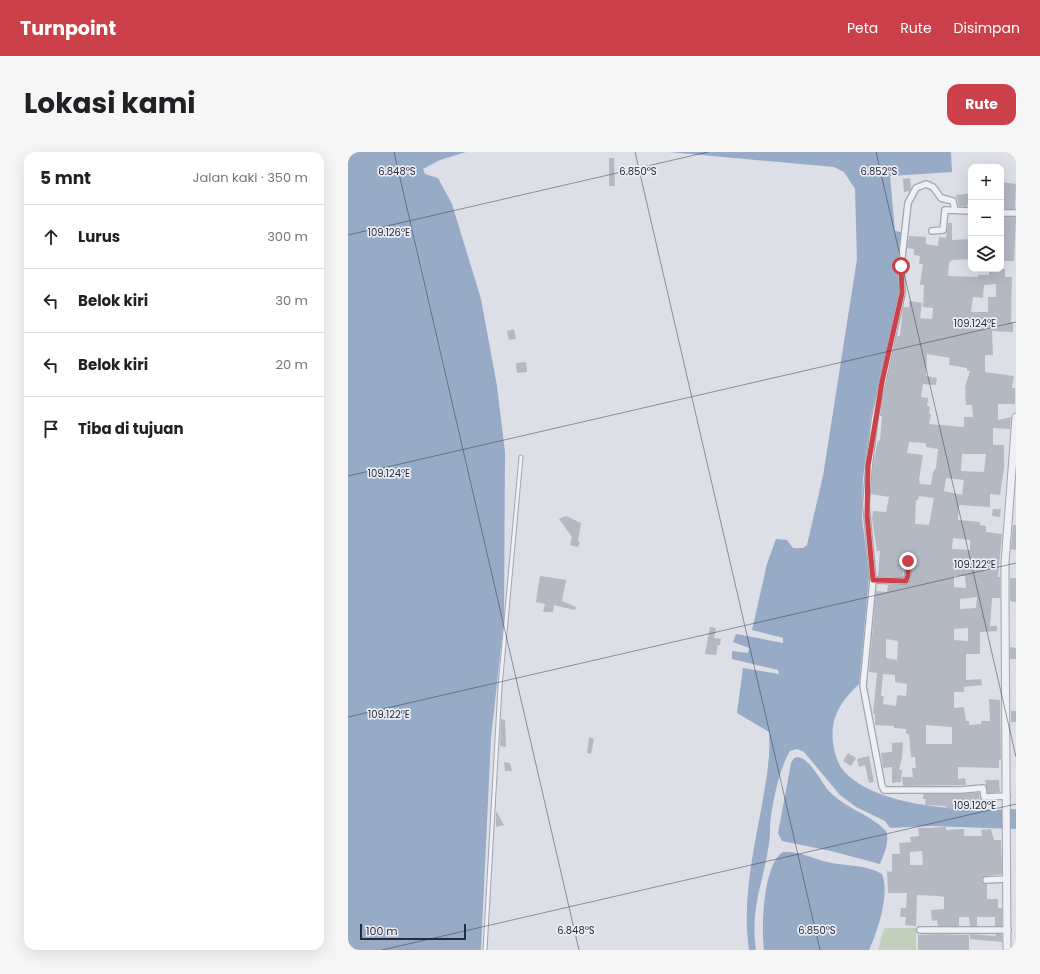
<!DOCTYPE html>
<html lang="id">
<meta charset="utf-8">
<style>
body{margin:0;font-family:Poppins,sans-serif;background:#f6f6f6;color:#202124}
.controls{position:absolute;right:12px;top:12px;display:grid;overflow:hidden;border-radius:8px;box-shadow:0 4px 16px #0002}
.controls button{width:36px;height:36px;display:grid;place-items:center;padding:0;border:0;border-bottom:1px solid #e0e0e0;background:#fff;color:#202124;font:20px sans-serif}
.scale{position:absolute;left:12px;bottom:10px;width:106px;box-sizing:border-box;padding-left:4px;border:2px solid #262c3c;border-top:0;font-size:11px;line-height:14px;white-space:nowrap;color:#262c3c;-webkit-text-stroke:3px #ebeef4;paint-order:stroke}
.stop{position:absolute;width:12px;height:12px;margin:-9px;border:3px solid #cc404a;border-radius:50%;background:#fff}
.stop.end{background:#cc404a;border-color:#fff;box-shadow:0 1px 4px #0008}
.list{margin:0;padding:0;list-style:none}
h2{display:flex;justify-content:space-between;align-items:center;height:52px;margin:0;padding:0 16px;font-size:17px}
h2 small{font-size:13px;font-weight:400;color:#757577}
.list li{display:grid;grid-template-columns:26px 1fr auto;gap:12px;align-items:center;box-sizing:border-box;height:64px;padding:0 16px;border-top:1px solid #e0e0e0}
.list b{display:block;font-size:15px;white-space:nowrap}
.list em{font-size:13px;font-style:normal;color:#757577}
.icon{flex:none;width:22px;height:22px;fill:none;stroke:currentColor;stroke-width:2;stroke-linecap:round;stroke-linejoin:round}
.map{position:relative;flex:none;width:668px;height:798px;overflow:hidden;border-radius:12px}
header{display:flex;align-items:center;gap:24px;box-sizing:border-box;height:56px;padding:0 20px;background:#cc404a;color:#fff}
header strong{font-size:19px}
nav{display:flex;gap:22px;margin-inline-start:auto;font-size:14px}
.intro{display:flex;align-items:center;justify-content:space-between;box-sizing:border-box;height:96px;padding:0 24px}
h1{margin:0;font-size:28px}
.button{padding:10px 18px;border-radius:12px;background:#cc404a;color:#fff;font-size:14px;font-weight:700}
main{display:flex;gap:24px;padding:0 24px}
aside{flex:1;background:#fff;border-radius:12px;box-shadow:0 4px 16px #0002}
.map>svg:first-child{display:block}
.green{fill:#c0d0bd}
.water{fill:#97aac6}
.building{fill:#b3b8c3;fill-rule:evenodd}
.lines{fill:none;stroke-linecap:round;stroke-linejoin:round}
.service-casing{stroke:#a2a6b0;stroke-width:5}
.minor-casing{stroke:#a2a6b0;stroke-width:8}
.tertiary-casing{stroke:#a2a6b0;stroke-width:9}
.service{stroke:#eff0f5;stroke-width:3}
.minor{stroke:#eff0f5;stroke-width:5.5}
.tertiary{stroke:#eff0f5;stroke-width:7}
.route{stroke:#cc404a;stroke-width:5}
.ticks{fill:none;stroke:#262c3c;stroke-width:1;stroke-opacity:0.45}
.ticks-label{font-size:10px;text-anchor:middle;fill:#262c3c;stroke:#ebeef4;stroke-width:3.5;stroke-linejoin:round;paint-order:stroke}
</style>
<header>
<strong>Turnpoint</strong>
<nav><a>Peta</a><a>Rute</a><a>Disimpan</a></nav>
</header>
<div class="intro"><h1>Lokasi kami</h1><a class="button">Rute</a></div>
<main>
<aside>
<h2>5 mnt<small>Jalan kaki · 350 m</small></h2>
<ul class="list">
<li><svg class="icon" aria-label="ahead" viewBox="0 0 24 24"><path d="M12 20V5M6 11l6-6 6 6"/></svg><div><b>Lurus</b></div><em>300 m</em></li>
<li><svg class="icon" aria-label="left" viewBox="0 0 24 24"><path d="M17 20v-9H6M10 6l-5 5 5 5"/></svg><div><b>Belok kiri</b></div><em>30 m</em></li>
<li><svg class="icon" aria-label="left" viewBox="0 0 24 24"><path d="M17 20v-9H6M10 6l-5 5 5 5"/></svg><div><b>Belok kiri</b></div><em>20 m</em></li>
<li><svg class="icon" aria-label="arrive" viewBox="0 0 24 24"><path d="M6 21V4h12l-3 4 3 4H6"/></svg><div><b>Tiba di tujuan</b></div></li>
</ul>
</aside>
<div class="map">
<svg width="668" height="798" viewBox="0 0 668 798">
<rect width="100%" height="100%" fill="#dcdfe6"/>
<path class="green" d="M 539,776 L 568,776 L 568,798 L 530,798 L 536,777 Z"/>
<g class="water">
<path d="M 0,0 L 118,0 L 92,8 L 75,17 L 77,22 L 90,26 L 104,52 L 133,147 L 149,234 L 157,300 L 156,467 L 143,586 L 133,798 L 0,798 Z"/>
<path d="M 321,0 L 603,0 L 604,20 L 542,24 L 547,79 L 553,80 L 549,115 L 551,139 L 523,264 L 515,327 L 514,366 L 521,424 L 511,532 C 494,548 482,565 485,590 C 486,599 489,611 495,618 C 526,656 622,660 668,657 L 668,677 L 583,674 L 542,676 L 537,669 L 508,655 L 492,643 L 456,600 L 449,597 L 442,599 C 431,617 424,652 422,673 C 422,680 422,686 421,692 C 415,732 402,755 408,798 L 401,798 C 394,749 405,701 414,653 C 418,628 423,605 421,580 L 389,561 L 395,516 L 431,522 L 430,518 L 384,507 L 384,499 L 400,501 L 401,496 L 385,490 L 388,482 L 435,491 L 435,486 L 404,478 L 419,412 L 428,387 L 439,388 L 445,396 L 455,396 L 459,393 L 475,324 L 509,107 L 507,37 L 496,20 L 486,15 Z"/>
<path d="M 450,605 C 462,607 472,628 480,638 C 496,656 522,662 538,679 C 542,690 536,702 532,712 L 483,699 L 434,689 L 430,681 L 443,611 L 446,606 Z"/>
<path d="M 435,700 C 453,699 468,708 484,711 C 500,714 519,713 534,722 C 542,741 530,779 521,798 L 416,798 C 413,776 415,712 435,700 Z"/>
</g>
<g class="building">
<path d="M 261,6 L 266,6 L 267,34 L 261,34 Z"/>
<path d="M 562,26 L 563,36 L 562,39 L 556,40 L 555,27 Z"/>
<path d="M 653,30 L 668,32 L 667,57 L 653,57 Z"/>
<path d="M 623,41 L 623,52 L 619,53 L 619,55 L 611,54 L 608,43 Z"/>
<path d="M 653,65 L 668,65 L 666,109 L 654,109 Z"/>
<path d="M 600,71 L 604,71 L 604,88 L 623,87 L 623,107 L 604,108 L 601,111 L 600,124 L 630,125 L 630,123 L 641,123 L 641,117 L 657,117 L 657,125 L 664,125 L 663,170 L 665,170 L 665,180 L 644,179 L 645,203 L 637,203 L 637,220 L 666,224 L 664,236 L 667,236 L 667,252 L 650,252 L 650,268 L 663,265 L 662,277 L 645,276 L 645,293 L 656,293 L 656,316 L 652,343 L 642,342 L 642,355 L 611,353 L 610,368 L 632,370 L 632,373 L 638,374 L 638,380 L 654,382 L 650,425 L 652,425 L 652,446 L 644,446 L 642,474 L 649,474 L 649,479 L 632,480 L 632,502 L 618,502 L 618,528 L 633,527 L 634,533 L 616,535 L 616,540 L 606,540 L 606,556 L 616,555 L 618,569 L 621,569 L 621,573 L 633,572 L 633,569 L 642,569 L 641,547 L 652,548 L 653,607 L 651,608 L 651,616 L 610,615 L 610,627 L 617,626 L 618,633 L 555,634 L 554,625 L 565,625 L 564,616 L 568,616 L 567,605 L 563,605 L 561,582 L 558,582 L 558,577 L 546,576 L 546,574 L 527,573 L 527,562 L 525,562 L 529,521 L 521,520 L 528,439 L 539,440 L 540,433 L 561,432 L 564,423 L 564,409 L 562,405 L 557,407 L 555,425 L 530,424 L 532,399 L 529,399 L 524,367 L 525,359 L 538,360 L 541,345 L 523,342 L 525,314 L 530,288 L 532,289 L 534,264 L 532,264 L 532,262 L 549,184 L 552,184 L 555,155 L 561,155 L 561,149 L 574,151 L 572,166 L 584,167 L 585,156 L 575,155 L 576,133 L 572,133 L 575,112 L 571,112 L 572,104 L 566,103 L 566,97 L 559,96 L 561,84 L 578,85 L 578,92 L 590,94 L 591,85 L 598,86 ZM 648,132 L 648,145 L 640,145 L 640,160 L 623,160 L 625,145 L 635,146 L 636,133 ZM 579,202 L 602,206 L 601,213 L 619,216 L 619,219 L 622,219 L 617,235 L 618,253 L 624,253 L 625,265 L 616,265 L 616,275 L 581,272 L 583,262 L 581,262 L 582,255 L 579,254 L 580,246 L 573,245 L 575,232 L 588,233 L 589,226 L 578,224 ZM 561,290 L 578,291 L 578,295 L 590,297 L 588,316 L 585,320 L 583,333 L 572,332 L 571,327 L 575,303 L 559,301 ZM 614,302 L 638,302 L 636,320 L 613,319 ZM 598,326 L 616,328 L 614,343 L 596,339 ZM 571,344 L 586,346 L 581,373 L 567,372 L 568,348 L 570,348 ZM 605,386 L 622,388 L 622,398 L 604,397 ZM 606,424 L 617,424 L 618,436 L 606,435 ZM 629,445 L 628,456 L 612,457 L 612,447 ZM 620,476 L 620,489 L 606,488 L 606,477 ZM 538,487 L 550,489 L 549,508 L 538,506 ZM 535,522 L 547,523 L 547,530 L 559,532 L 558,544 L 549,543 L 548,554 L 535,552 L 536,544 L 533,544 ZM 578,573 L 604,575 L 604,592 L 578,592 Z"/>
<path d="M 166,177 L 168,187 L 161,188 L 159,179 Z"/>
<path d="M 178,210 L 179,220 L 169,221 L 168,211 Z"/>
<path d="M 645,357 L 653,357 L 652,365 L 644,364 Z"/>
<path d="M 218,364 L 233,371 L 230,389 L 232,390 L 230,395 L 222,393 L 224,385 L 211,367 Z"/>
<path d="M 665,373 L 668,373 L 668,398 L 663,397 Z"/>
<path d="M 192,424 L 218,428 L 214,449 L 228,455 L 227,458 L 206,453 L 205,460 L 195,460 L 197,452 L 188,450 Z"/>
<path d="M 662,426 L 668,426 L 668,450 L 662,449 Z"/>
<path d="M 362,475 L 368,476 L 366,486 L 373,487 L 372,493 L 370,493 L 368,503 L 357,502 Z"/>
<path d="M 662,495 L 668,496 L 668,507 L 662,507 Z"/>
<rect x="663" y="559" width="5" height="11"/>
<path d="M 153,567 L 157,568 L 158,595 L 152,594 Z"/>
<path d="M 241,585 L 246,587 L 243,602 L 239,601 Z"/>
<path d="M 555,590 L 554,606 L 551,618 L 554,618 L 553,630 L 544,631 L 544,615 L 535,616 L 533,601 L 544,600 L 544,591 Z"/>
<path d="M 500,601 L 508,606 L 503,614 L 495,609 Z"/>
<path d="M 521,604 L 526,630 L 521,631 L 517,613 L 511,615 L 509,607 Z"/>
<path d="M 156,610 L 162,611 L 164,619 L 157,619 Z"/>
<path d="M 637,628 L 651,628 L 652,640 L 640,641 Z"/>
<path d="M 631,641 L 632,657 L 605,657 L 598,656 L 598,654 L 577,653 L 578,647 L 575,647 L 575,642 Z"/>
<path d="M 148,659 L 156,673 L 148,675 Z"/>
<path d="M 598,675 L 598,678 L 616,677 L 616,684 L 634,684 L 633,678 L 643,677 L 646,688 L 653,688 L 654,722 L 637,724 L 634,728 L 636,732 L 639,732 L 639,747 L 650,747 L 650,756 L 654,756 L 654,774 L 647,774 L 647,765 L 629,765 L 629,774 L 622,774 L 621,765 L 611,765 L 611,774 L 590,774 L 589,768 L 584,769 L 583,758 L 596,757 L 596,745 L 590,744 L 569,743 L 568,774 L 557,773 L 558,765 L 552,765 L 553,756 L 558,756 L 559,741 L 540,741 L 539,719 L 544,720 L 544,702 L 552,702 L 551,691 L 563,690 L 562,685 L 571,684 L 570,676 ZM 574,699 L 575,713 L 562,713 L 562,700 Z"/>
<path d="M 590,782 L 621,783 L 621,798 L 570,798 L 570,783 Z"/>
<path d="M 622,782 L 648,784 L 647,782 L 654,782 L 654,790 L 622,787 Z"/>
</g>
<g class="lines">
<defs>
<path id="service" d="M 137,798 L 152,535 L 173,305"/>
<g id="minor">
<path d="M 607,58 L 605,49 L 593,46 L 585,35 L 578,32 L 568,36 L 560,51 L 553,114 L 554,141 L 527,265 L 521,314 L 518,353 L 525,428 L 515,534 L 534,634 L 536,638 L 613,638 L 635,636 L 636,645 L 659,644"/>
<path d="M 653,61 L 668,61"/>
<path d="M 584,79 L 595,78 L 597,58 L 623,59"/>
<path d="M 525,428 L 558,429 L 560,423 L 560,409"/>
<path d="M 638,728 L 659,727"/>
<path d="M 572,778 L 660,778"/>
</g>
<path id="tertiary" d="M 659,798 L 657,447 L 657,411 L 668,265"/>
</defs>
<use href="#service" class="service-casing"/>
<use href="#minor" class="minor-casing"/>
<use href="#tertiary" class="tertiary-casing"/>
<use href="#service" class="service"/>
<use href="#minor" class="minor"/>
<use href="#tertiary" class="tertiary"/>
</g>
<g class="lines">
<path class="route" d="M 553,114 L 554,141 L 534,230 L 520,314 L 519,363 L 525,428 L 558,429 L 560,423 L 560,409"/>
</g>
<path class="ticks" d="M 46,0 L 231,798M 287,0 L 472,798M 528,0 L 668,605M 0,83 L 360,0M 0,324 L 668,170M 0,565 L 668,411M 34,798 L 668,652"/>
<g class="ticks-label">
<text x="49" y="23">6.848°S</text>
<text x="290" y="23">6.850°S</text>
<text x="531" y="23">6.852°S</text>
<text x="41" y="84">109.126°E</text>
<text x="627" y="175">109.124°E</text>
<text x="41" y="325">109.124°E</text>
<text x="627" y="416">109.122°E</text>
<text x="41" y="566">109.122°E</text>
<text x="627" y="657">109.120°E</text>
<text x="228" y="782">6.848°S</text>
<text x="469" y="782">6.850°S</text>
</g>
</svg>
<div class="controls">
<button>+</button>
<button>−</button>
<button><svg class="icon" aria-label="layers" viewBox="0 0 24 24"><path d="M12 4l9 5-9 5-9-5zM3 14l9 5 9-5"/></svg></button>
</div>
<div class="scale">100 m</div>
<div class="stop" style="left:553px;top:114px"></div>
<div class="stop end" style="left:560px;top:409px"></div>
</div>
</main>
